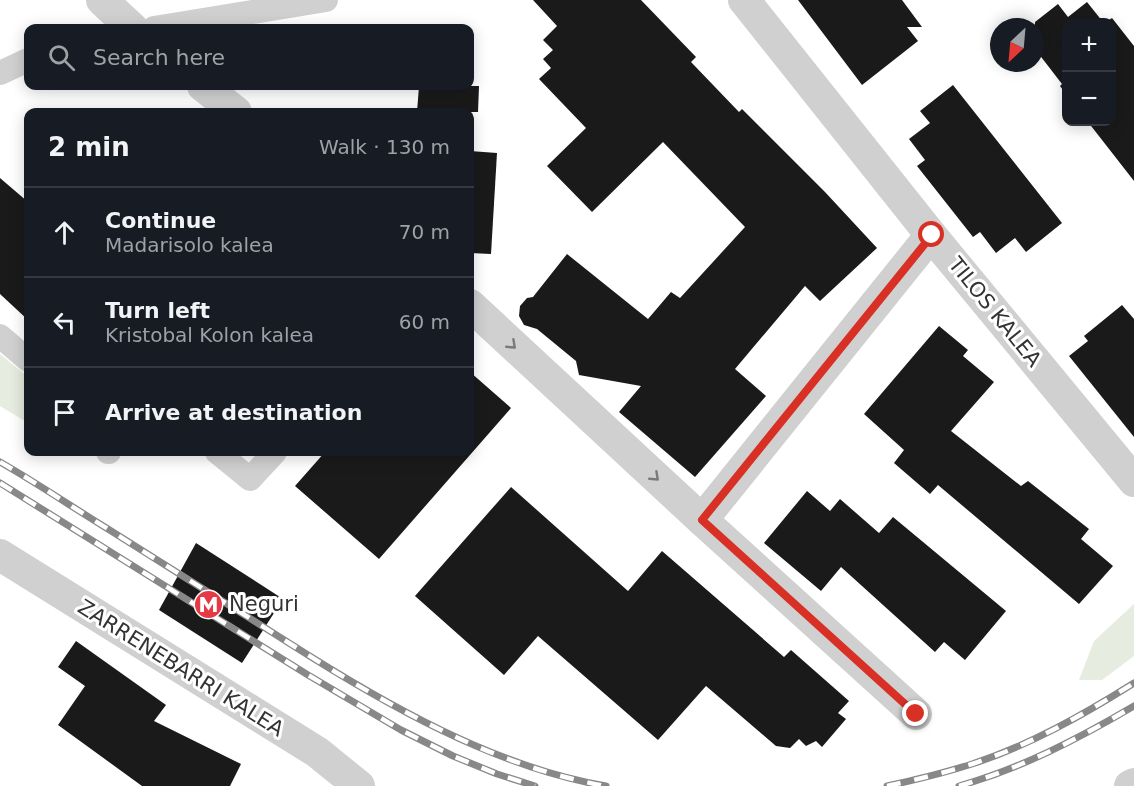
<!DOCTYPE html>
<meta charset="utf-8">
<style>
body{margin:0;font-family:"DejaVu Sans",sans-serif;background:#242831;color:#f1f3f6}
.controls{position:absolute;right:18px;top:18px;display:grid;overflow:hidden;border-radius:12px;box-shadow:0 3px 15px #0003}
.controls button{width:54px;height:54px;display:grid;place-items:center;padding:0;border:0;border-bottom:2px solid #363941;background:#171b24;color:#f1f3f6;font:30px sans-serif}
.compass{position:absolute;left:990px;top:18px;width:54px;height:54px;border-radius:50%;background:#171b24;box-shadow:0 3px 15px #0003;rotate:206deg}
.stop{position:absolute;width:18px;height:18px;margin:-14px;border:4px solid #d93025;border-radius:50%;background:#fff}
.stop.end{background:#d93025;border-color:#fff;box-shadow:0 2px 6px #0008}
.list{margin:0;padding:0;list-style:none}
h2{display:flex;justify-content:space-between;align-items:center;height:78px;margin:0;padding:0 24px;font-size:26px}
h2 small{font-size:20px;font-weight:400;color:#9ea1a6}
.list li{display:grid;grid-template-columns:39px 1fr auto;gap:18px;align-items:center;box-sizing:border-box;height:90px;padding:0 24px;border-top:2px solid #363941}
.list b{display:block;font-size:22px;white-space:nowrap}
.list p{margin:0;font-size:20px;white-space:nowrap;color:#9ea1a6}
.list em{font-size:20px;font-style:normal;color:#9ea1a6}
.icon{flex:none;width:33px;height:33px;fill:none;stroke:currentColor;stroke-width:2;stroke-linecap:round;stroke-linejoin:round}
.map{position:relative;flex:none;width:1134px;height:786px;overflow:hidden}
.search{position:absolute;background:#171b24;box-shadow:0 3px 15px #0003;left:24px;top:24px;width:450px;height:66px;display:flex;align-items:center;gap:15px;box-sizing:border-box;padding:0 21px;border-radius:12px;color:#9ea1a6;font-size:22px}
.panel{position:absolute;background:#171b24;box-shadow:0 3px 15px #0003;left:24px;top:108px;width:450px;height:348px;border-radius:12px}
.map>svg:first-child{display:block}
.green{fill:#e6ecdf}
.building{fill:#1a1a1a}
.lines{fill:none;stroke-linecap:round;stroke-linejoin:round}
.pedestrian{stroke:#d0d0d0;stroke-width:24}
.minor{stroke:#d0d0d0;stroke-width:32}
.rail-casing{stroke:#888;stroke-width:7}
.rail{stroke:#fff;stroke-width:4.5;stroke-dasharray:14;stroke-linecap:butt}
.oneway{stroke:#7a7a7a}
.route{stroke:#d93025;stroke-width:8}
.labels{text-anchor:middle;stroke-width:6;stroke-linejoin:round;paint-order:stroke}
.street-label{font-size:21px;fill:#333;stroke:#fff}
.poi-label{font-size:21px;fill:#333;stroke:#fff;text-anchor:start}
</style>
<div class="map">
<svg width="1134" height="786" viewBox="0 0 1134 786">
<rect width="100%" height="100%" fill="#fff"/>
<g class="green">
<path d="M 0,354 L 28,377 L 28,423 L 0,406 Z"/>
<path d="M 1134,604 L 1134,656 L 1102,680 L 1079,680 L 1094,641 Z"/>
</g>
<g class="building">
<path d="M 533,0 L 641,0 L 696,57 L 691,62 L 739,112 L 742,109 L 825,192 L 877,248 L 820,301 L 805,286 L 735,369 L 766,396 L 695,477 L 619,412 L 641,386 L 579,375 L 576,361 L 537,329 L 524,325 L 519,316 L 520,306 L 527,298 L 533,297 L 567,254 L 648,319 L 671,292 L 680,298 L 745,227 L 663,142 L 592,212 L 547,166 L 586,128 L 539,79 L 551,68 L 543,59 L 553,50 L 543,40 L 557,26 Z"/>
<path d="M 798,0 L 902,0 L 922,27 L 907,27 L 918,41 L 862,85 Z"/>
<path d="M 1087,2 L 1103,22 L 1066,22 L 1066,94 L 1060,86 L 1062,84 L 1035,49 L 1035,22 L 1058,4 L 1068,17 Z"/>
<path d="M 1112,18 L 1134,46 L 1134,181 L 1088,122 L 1112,122 L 1112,22 L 1106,22 Z"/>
<path d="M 953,85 L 1062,223 L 1026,252 L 1015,238 L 996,253 L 980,232 L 973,237 L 917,166 L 925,160 L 909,139 L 930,123 L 920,111 Z"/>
<path d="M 419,86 L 479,86 L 478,112 L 417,112 Z"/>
<path d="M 470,151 L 497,153 L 491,254 L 470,253 Z"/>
<path d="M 0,178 L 28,202 L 28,320 L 0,294 Z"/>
<path d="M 1122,305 L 1134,319 L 1134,437 L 1069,356 L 1088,341 L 1084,336 Z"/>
<path d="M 939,326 L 968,350 L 963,356 L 994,382 L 951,431 L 1021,486 L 1028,481 L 1089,529 L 1081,539 L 1113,566 L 1079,604 L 938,485 L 930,494 L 894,463 L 904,450 L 864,414 Z"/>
<path d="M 470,372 L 511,408 L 379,559 L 295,486 L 325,452 L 470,452 Z"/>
<path d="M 511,487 L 628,591 L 662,551 L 784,657 L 791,650 L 849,701 L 838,713 L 846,719 L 822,747 L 816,741 L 806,746 L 799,739 L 790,748 L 776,746 L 706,686 L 658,740 L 538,636 L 504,675 L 415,596 Z"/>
<path d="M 807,491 L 830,511 L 840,499 L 879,533 L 893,517 L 1006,611 L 965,660 L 944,642 L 935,652 L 841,567 L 821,591 L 764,543 Z"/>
<path d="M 196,543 L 283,599 L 242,663 L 159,610 Z"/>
<path d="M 76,641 L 166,705 L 154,721 L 241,764 L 230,786 L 142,786 L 58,725 L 85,686 L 58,667 Z"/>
</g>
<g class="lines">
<g class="pedestrian">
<path d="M 154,28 L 326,0"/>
<path d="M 0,73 L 28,60"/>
<path d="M 0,336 L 28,360"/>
<path d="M 108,452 L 109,452"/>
<path d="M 217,452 L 250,479 L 275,452"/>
</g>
<g class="minor">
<path d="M 102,0 L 132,28"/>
<path d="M 744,0 L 931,235 L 1134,481"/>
<path d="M 203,86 L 236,112"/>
<path d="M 470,305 L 702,520 L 916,714"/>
<path d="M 702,520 L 931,235"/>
<path d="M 0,555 L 317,752 L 359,786"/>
<path d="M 1130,786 L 1134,784"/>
</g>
<defs>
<g id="rail">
<path d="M 0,462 C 37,483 72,507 108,529 C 168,567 229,605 289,643 C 383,703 494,767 606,786"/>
<path d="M 0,483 L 308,675 L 401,730 L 453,756 L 497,774 L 535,786"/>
<path d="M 887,786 C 915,780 944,773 972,764 C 1030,745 1083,715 1134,683"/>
<path d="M 959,786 C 1022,768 1078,739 1134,706"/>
</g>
</defs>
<use href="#rail" class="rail-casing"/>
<use href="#rail" class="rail"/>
</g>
<defs><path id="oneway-chevron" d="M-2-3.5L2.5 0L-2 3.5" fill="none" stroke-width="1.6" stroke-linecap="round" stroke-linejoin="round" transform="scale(1.5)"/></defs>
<g class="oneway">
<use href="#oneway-chevron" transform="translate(512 345) rotate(43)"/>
<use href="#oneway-chevron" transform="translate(655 477) rotate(43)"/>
</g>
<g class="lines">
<path class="route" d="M 916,714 L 702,520 L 932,235"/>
</g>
<defs>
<symbol id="metro-disc" viewBox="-11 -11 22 22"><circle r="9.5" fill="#e63946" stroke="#fff"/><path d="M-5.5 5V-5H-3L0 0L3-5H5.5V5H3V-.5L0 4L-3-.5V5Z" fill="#fff"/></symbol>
</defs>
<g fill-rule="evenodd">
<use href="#metro-disc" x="192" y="588" width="33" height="33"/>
</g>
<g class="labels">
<g class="street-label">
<text transform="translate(995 312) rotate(51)" y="7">TILOS KALEA</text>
<text transform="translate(181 668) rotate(32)" y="7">ZARRENEBARRI KALEA</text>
</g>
<g class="poi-label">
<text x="229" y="611">Neguri</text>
</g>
</g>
</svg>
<div class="controls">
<button>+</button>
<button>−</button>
</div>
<svg class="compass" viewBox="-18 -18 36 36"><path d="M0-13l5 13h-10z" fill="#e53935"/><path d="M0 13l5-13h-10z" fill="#9ea1a6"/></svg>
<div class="stop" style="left:932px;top:235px"></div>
<div class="stop end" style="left:916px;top:714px"></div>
<div class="search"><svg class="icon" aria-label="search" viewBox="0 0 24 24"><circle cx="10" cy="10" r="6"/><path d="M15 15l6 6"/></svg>Search here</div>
<section class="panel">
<h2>2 min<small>Walk · 130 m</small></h2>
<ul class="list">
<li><svg class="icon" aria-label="ahead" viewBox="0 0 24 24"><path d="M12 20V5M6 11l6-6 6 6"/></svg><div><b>Continue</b><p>Madarisolo kalea</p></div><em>70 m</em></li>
<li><svg class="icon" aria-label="left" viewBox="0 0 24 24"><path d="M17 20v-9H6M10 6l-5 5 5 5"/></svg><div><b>Turn left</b><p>Kristobal Kolon kalea</p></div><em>60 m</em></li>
<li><svg class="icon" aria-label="arrive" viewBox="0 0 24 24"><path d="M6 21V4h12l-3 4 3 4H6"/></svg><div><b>Arrive at destination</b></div></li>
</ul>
</section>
</div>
